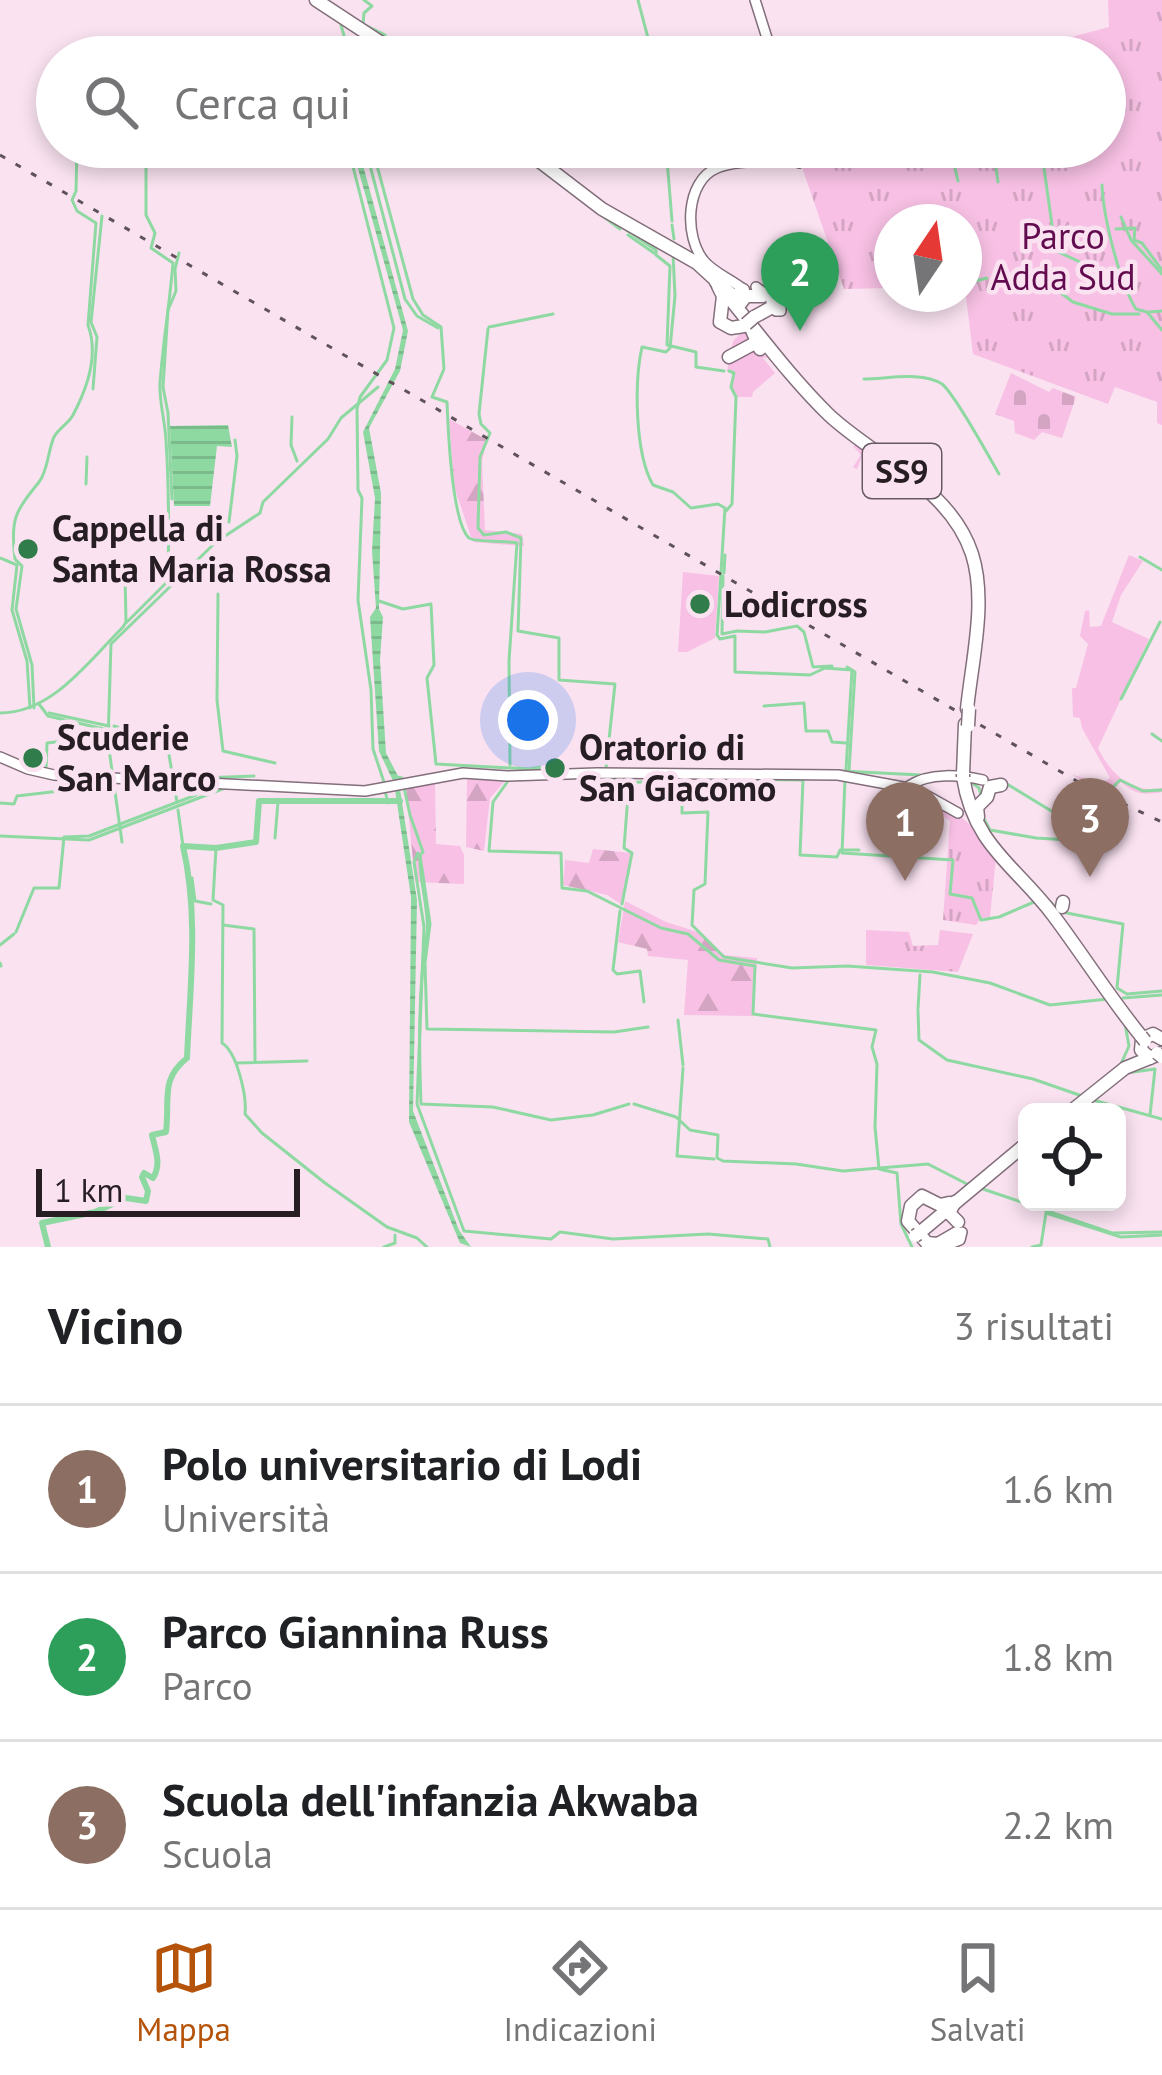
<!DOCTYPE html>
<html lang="it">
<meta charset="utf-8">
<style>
body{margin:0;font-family:"PT Sans",sans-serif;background:#f6f6f6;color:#202124}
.controls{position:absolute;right:36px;bottom:36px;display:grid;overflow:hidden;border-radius:18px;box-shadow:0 6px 18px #0003}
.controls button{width:108px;height:108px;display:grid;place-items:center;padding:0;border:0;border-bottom:3px solid #e0e0e0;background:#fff;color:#202124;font:60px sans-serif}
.compass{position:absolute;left:874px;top:204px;width:108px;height:108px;border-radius:50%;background:#fff;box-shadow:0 6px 18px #0003;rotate:13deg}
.scale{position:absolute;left:36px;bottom:30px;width:264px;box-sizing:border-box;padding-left:12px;border:6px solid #271e24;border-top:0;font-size:33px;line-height:42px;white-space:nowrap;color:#271e24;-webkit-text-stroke:9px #fae2f1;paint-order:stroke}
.you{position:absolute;left:528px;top:720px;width:42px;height:42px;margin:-30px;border:9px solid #fff;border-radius:50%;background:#1a73e8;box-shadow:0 0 0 18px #1a73e833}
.badge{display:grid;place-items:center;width:78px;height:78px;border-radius:50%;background:#b45309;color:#fff;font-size:39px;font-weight:700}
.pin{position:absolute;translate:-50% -99px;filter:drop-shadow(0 3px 6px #0008)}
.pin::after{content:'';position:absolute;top:63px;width:42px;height:36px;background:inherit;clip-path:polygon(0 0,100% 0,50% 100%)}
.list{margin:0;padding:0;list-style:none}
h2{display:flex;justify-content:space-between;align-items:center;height:156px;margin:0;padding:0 48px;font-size:51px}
h2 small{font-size:39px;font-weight:400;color:#757577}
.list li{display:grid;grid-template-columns:78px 1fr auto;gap:36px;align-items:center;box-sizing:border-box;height:168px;padding:0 48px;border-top:3px solid #e0e0e0}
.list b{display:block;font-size:45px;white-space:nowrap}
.list p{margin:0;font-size:39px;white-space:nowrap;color:#757577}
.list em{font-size:39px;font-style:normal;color:#757577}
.icon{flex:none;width:66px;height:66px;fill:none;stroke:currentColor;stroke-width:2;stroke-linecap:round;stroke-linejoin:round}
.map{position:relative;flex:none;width:1162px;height:1247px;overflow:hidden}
.search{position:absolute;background:#fff;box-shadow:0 6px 18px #0003;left:36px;right:36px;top:36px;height:132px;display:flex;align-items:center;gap:30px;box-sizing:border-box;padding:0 42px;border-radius:66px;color:#757577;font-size:45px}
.sheet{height:660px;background:#fff}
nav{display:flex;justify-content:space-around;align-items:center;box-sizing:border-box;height:168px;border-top:3px solid #e0e0e0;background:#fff;font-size:33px;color:#757577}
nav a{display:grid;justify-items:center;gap:6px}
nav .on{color:#b45309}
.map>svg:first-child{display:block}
.grass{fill:#f7c0e4}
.forest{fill:url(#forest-firs)}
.cemetery{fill:url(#cemetery-stones)}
.park{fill:url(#park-tufts)}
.water{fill:url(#water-rules)}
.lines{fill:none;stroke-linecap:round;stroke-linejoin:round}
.stream{stroke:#8ed9a2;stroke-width:3}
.canal{stroke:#8ed9a2;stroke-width:6}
.secondary-casing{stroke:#836e7b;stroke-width:12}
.primary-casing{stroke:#836e7b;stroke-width:15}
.trunk-casing{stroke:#836e7b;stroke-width:15}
.secondary{stroke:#fff;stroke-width:9}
.primary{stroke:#fff;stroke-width:12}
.trunk{stroke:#fff;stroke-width:12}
.rail{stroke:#5f525a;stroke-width:3;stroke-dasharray:6 12;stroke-linecap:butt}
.primary-bridge-casing{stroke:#836e7b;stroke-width:15;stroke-linecap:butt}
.trunk-bridge-casing{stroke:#836e7b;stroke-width:15;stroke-linecap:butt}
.primary-bridge{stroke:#fff;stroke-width:12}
.trunk-bridge{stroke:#fff;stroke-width:12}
.poi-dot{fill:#317c4b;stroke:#fae2f1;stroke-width:4.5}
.labels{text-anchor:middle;stroke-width:9;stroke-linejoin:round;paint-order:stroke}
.shield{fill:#fae2f1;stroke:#665962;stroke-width:3}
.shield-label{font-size:33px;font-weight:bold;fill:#271e24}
.park-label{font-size:36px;fill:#620c4f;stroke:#fae2f1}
.poi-label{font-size:36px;font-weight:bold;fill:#271e24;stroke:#fae2f1;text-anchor:start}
</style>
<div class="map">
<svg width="1162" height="1247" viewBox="0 0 1162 1247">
<defs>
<pattern id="forest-firs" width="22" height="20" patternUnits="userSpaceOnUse" patternTransform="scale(3)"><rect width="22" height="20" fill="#f7c0e4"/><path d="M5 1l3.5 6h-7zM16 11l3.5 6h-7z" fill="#d4a5c3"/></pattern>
<pattern id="cemetery-stones" width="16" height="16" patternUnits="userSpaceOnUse" patternTransform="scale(3)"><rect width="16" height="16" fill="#f7c0e4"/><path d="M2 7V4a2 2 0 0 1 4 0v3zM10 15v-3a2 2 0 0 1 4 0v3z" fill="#d4a5c3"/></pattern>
<pattern id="park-tufts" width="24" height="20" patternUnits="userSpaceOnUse" patternTransform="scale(3)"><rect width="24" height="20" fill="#f7c0e4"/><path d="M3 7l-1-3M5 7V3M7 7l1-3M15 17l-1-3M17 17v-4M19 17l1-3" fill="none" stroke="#d4a5c3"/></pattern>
<pattern id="water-rules" width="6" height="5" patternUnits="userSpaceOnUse" patternTransform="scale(3)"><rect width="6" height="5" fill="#8ed9a2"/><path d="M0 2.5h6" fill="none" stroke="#7aba8b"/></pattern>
</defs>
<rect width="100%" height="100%" fill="#fae2f1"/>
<g class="grass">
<path d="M 748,326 L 870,454 L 865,460 L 863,453 L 857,469 L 853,467 L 861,455 L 853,446 L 857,445 L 772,355 L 759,348 L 751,351 L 770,357 L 763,358 L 775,373 L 753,392 L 752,397 L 737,397 L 732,387 L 734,373 L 727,371 L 733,341 Z"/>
<path d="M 1129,555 L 1143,561 L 1121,595 L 1112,622 L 1149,639 L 1098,748 C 1111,774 1131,794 1162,788 L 1162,792 C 1144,795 1135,795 1121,782 L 1108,795 L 1071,774 L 1101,784 L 1110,778 L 1082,728 L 1080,718 L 1073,717 L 1072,688 L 1076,688 L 1088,644 L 1080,636 L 1085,611 L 1089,610 L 1090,627 L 1101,626 Z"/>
<path d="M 683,572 L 719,576 L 715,638 L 687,652 L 678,652 Z"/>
</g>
<g class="forest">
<path d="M 449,419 L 487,440 L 482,461 L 485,530 L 522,534 L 524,546 L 473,542 L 471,537 L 454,486 Z"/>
<path d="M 474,777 L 506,780 L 490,798 L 484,851 L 466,847 L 467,779 Z"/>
<path d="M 435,782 L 436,844 L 460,846 L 464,855 L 464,884 L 415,882 L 406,788 Z"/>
<path d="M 593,849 L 631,853 L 621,904 L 607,895 L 563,885 L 565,860 L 589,863 Z"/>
<path d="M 625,901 L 666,922 L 701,933 L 724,955 L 757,958 L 753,1016 L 684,1015 L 688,960 L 648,956 L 647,949 L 618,942 Z"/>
</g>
<path class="cemetery" d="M 1011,373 L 1049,392 L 1053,388 L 1076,397 L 1062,438 L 1042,432 L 1034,440 L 1015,433 L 1014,421 L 995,414 Z"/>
<g class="park">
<path d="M 1108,0 L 1162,0 L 1162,425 L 1157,423 L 1157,402 L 1115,387 L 1108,404 L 973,354 L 966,297 L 943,298 L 943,294 L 964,294 L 964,222 L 892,222 L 892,288 L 844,289 L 795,147 L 1105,147 L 1105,57 L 979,57 L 979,45 L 1064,39 L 1109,27 Z"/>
<path d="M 915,802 C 955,802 975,827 996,857 L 990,917 L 981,918 L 976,925 L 943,920 L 950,821 L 936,811 L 915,809 Z"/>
<path d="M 866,930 L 909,932 L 913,946 L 938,945 L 940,930 L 973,934 L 958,972 L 866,965 Z"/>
</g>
<g class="water">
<path d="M 352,147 L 358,147 L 408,331 L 400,371 L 369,428 L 381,493 L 379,609 L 383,617 L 380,660 L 386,753 L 398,776 L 417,900 L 413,1111 L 459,1230 L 471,1247 L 460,1243 L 409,1122 L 411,897 L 394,783 L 379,751 L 370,617 L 376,608 L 372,551 L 375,498 L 363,432 L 395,369 L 403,330 Z"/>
<path d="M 228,425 L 232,447 L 217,446 L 210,506 L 174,506 L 170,426 Z"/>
</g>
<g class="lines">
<g class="stream">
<path d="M 364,0 L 372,6 L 364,13 L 363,24 L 385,35"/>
<path d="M 638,0 L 653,57"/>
<path d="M 341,25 L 350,57"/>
<path d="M 392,40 L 417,57"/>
<path d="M 146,147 L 146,215 L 155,233 L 151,248 L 173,263 C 170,301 163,342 160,383 C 159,401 165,421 166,440 C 169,487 169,534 168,582"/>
<path d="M 348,147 L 394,328 L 387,360 L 360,397 L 357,409 L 358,490 L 362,498 L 358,600 L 371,690 L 373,749 L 384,782"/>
<path d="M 372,147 L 413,299 L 423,315 L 441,327 L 444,369 L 432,397 L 447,402 C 448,428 452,522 469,538 C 473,542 508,541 517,543 L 509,661 L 510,765"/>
<path d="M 511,147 L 520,153"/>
<path d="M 666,147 L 672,221"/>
<path d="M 993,147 L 998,182"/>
<path d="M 1041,147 L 1053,232"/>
<path d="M 367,154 L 405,299 L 417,316 L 438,328"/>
<path d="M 537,167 L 620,229"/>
<path d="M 958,181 L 954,164 L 994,159"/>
<path d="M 1102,185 C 1103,215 1119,282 1136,309 L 1147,312 L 1162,330"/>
<path d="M 1121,217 L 1131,240 L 1162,274"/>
<path d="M 672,225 L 674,239"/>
<path d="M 622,227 L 656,250 L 656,255 L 670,266 L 667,345 L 696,352 L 696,367 L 724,371"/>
<path d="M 1116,229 L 1135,228 L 1134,240 L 1142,243 L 1162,270"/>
<path d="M 628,235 L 654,253"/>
<path d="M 1052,249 L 1121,281"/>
<path d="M 673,254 L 675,296 L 670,348 L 666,352 L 642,347 C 634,383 635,454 653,485 L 673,492 L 691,508 L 718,504 L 725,508 L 721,572"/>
<path d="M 994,276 L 1041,278 L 1073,302 L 1112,314 L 1139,314"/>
<path d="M 964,284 L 987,278"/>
<path d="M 1149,312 L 1162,311"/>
<path d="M 489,327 L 553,314"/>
<path d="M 488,329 L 479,414 L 481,424 L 490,433 L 480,457 L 478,528 L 484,535 L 506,532 L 521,538 L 518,631 L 559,638 L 559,680 L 615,684 L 605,777 L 629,782 L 624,848 L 632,853 L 622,904"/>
<path d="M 864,379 C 886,379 922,371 942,384 C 955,394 989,457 999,474"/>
<path d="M 93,389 L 97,337 L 91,322 L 102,216"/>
<path d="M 292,417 L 291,445 L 297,461"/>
<path d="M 86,484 L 87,457"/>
<path d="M 172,499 L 168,413 L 163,387 L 168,310 L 176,291 L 175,269 L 179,253"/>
<path d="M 726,511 L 732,504 L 736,397 L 731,387 L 734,373 L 729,371"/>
<path d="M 229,522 L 237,456 L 235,440"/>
<path d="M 1140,557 L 1162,570"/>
<path d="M 0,558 L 17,565 L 12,610 L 27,661 L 30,708"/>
<path d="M 724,573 L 725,555"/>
<path d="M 721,574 L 717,635 L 720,639 L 735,636 L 735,672 L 810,675 L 825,668 L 852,670 L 846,770"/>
<path d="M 723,576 L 722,634 L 737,631 L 765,632 L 797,626 L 804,632 L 813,667 L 832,666"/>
<path d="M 218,594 L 217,700 L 223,751 L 275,763"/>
<path d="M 379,601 L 403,609 L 431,604 L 434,665 L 427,678 L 436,764 L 529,769 L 555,765 L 558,769"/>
<path d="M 127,622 L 167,582"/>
<path d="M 847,667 L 855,672 L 849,771"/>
<path d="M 1121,699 L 1160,622"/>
<path d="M 39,704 L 48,716 L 108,730 L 106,736 L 47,743 L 46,770"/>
<path d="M 764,706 L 804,703 L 806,731 L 828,731 L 832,742 L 846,743"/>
<path d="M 34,708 L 32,665 L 16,609 L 22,566 L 15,559 C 10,519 15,512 39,482 C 48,471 48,450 54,437 C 58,429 68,424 73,415 C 88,387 99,355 88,325 L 96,223 L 77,211 L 72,200 L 76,191 L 77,147"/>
<path d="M 0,713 C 52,713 88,662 123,627 L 126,622 L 125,574 L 133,562"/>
<path d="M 49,713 L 109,726"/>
<path d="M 114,726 L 134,732"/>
<path d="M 113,731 L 167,743 L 177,802"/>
<path d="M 1152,734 L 1162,741"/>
<path d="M 841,771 L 921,775"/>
<path d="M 397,777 L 402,778 L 410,815 L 423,852 L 420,855 L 430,924 L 425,963 L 427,1029 L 614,1032 L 648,1027"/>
<path d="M 202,778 L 254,776"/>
<path d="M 709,779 L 803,780 L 800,855 L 837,857 L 840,850 L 859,850"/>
<path d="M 845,780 L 842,853 L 953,860 L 950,894 L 972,898 L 981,920 L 999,917 L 1034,902"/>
<path d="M 508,781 L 493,802 L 489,851 L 561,853 L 562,888 L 587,891 L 661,928 L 688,934 L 719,960 L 755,966 L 753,1014 L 876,1030 L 872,1047 L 877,1064 L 875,1127 L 879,1169 L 897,1173 L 901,1224 L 912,1247"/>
<path d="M 971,782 L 979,788 L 982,798"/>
<path d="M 630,783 L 673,779 L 682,790 L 682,813 L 708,812 L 705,884 L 694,890 L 692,925 L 724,957 L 792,968 L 847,966 L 933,972 L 990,983 L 1050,1005 L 1108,999"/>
<path d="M 1007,784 L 1053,812 L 1069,808 L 1092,811 L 1103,798"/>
<path d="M 385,791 L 388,803"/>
<path d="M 1106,794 L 1120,780 L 1143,791 L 1162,790"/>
<path d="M 0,803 L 14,804 L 17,796 L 111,785"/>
<path d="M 178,810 L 183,846"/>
<path d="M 983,817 L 990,830 L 1036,838 L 1084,841"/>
<path d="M 0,836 L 89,840 L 225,788"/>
<path d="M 275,838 L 278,802"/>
<path d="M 122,842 L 108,742 L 111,644 L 216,542 L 260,513 L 263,502 L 328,439 L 341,418 L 378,387"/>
<path d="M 216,848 L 213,900 L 223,905 L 222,1043 C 237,1052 247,1096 245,1114 L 262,1133 L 325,1183 L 387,1227 L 417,1238 L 427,1247"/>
<path d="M 418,853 L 414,862 L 424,927 L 417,1104 L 464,1231 L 551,1239 L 560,1232 L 613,1239 L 708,1234 L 768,1239 L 770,1247"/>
<path d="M 420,857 C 419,880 430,915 427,933 C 418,988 419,1048 421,1104 L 493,1107 L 551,1120 L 593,1115 L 629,1104"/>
<path d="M 192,878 L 195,901 L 211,904"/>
<path d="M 1043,895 L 1057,908"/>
<path d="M 620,911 L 613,970 L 617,974 L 640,971 L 644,1002"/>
<path d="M 1062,912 L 1123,924 L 1117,988 L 1127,994 L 1162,991"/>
<path d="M 223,925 L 254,929 L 255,1062"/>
<path d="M 16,932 L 34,888 L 59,888 L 64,837 L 89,836 L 196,795 L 199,786"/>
<path d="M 0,945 L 14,934"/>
<path d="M 0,963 L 1,966"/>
<path d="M 1123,998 L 1162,995"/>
<path d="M 918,1009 L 920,975"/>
<path d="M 918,1011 L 919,1040 L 947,1060 L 1033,1079 L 1085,1097"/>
<path d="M 678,1020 L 683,1065"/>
<path d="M 237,1063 L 307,1061"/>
<path d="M 1120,1066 L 1129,1046 L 1125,1024"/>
<path d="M 683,1068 L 677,1156 L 714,1159"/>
<path d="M 1126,1073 L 1155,1069 L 1150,1115"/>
<path d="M 1093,1100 L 1162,1119"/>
<path d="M 634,1104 L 676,1117 L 690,1130 L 718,1135 L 717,1158 L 723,1161 L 796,1164 L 843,1171 L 928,1164 L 967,1184"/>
<path d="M 980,1188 L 1112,1233 L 1162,1232"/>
<path d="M 384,1247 L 395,1243 L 395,1235"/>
<path d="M 1032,1247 L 1041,1245 L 1046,1213 L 1121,1237 L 1162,1235"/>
</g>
<path class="canal" d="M 48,1247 L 42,1223 L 95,1212 L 126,1198 L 146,1201 L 148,1191 L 142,1177 L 144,1173 L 153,1178 C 162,1164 155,1149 152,1135 L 166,1132 C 170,1098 160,1080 187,1058 C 190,988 199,915 183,846 L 216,848 L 256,842 L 259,801 L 400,801"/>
<defs>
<g id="secondary">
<path d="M 755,0 L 773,57"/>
<path d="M 794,147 L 802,157 L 799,163 L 793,160 Z"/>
<path d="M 756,287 L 781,305 L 781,311 L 776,311 L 771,302"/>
<path d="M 743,289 C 731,279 714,273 704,261 C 684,237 685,181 717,168 C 740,159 769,163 793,158"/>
<path d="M 0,757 L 28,769 L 54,775 L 365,791 L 463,773 L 507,776 L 597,773 L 838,775 L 914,789"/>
<path d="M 886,784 L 905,796"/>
<path d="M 909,786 C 929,772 961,775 983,780"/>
<path d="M 915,789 L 958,813"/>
<path d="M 942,1247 L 960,1240 L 962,1232"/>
</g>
<g id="primary">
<path d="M 316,0 L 403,57"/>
<path d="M 521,147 L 602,209 L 697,263 L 734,297 L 743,290"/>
<path d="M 718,286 L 723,296 L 720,322 L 731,328 L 744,326"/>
<path d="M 754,317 L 776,305"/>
<path d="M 751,328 L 760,349"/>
<path d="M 729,357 L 757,342"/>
<path d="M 1150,1058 L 1141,1050 L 1142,1039 L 1153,1034 L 1162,1039"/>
<path d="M 1070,1112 L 1125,1068 L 1162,1053"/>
<path d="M 955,1202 L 949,1213 L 958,1222"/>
<path d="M 949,1203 L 940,1205 L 922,1196 L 911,1206 L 908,1221 L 927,1243 L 938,1244 L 957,1233"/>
<path d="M 918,1234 L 1027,1143"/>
</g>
<g id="trunk">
<path d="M 716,282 C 753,326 788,375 829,415 C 876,459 950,487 972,554 C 987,601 972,660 967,709"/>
<path d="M 740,304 L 746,296 L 763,296"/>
<path d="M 870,470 L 898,472"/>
<path d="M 963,774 L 965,724"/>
<path d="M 963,777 C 974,846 1015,865 1053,915 C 1083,955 1110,998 1141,1036"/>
<path d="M 978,817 L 977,807 L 987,797 L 990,787 L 1001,785"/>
<path d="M 1062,907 L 1063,902"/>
</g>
</defs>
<use href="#secondary" class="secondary-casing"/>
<use href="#primary" class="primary-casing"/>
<use href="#trunk" class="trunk-casing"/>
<use href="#secondary" class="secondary"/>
<use href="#primary" class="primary"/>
<use href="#trunk" class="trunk"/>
<path class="rail" d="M 0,155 L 1087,787 L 1162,822"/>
<defs>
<g id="primary-bridge">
<path d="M 746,324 L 754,317"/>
<path d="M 915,1236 L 918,1234"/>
</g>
<g id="trunk-bridge">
<path d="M 968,726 L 969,709"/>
<path d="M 963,774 L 963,777"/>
<path d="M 1141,1036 L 1145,1041"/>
<path d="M 1157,1053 L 1162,1057"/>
</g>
</defs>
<use href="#primary-bridge" class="primary-bridge-casing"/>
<use href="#trunk-bridge" class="trunk-bridge-casing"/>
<use href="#primary-bridge" class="primary-bridge"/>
<use href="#trunk-bridge" class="trunk-bridge"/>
</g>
<g class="poi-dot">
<circle cx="28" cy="549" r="12"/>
<circle cx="700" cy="604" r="12"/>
<circle cx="33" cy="758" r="12"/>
<circle cx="555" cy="768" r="12"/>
</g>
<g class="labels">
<rect class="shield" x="863" y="444" width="78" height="54" rx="9"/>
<g class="shield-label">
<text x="902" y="483">SS9</text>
</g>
<g class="park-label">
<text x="1063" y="249">Parco<tspan x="1063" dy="41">Adda Sud</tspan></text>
</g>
<g class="poi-label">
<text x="52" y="541">Cappella di<tspan x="52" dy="41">Santa Maria Rossa</tspan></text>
<text x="724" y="617">Lodicross</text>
<text x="57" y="750">Scuderie<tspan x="57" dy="41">San Marco</tspan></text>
<text x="579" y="760">Oratorio di<tspan x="579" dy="41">San Giacomo</tspan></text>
</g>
</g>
</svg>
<div class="controls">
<button><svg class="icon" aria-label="locate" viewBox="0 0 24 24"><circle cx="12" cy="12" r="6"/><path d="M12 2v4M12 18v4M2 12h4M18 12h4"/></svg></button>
</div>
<svg class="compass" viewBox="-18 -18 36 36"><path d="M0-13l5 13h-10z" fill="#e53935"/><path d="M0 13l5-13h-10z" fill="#757577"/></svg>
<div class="scale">1 km</div>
<div class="you"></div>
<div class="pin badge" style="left:905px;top:881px;background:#8d6e63">1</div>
<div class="pin badge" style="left:800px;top:331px;background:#2e9e5b">2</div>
<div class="pin badge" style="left:1090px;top:877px;background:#8d6e63">3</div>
<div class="search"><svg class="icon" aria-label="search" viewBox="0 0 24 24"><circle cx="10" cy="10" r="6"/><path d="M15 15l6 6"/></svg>Cerca qui</div>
</div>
<section class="sheet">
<h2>Vicino<small>3 risultati</small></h2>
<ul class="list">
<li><span class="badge" style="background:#8d6e63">1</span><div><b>Polo universitario di Lodi</b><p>Università</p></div><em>1.6 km</em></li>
<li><span class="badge" style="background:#2e9e5b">2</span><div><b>Parco Giannina Russ</b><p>Parco</p></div><em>1.8 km</em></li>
<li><span class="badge" style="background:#8d6e63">3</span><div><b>Scuola dell'infanzia Akwaba</b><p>Scuola</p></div><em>2.2 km</em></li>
</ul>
</section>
<nav>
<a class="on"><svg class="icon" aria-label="map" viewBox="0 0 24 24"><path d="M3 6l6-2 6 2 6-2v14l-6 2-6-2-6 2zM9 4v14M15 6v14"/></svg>Mappa</a>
<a><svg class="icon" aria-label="directions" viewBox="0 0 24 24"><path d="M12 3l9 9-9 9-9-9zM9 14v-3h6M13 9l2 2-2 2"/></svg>Indicazioni</a>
<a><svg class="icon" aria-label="saved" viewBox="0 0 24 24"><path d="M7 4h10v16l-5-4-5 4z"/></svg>Salvati</a>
</nav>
